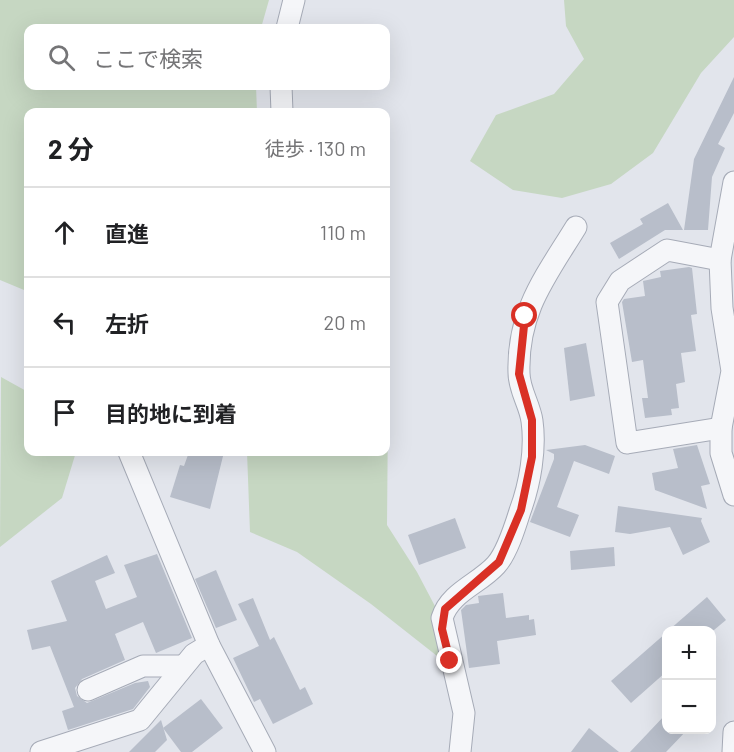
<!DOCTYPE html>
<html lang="ja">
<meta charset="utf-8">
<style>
body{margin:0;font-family:Barlow,"Noto Sans JP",sans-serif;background:#f6f6f6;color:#202124}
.controls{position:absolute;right:18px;bottom:18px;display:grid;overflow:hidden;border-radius:12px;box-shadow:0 6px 24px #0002}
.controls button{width:54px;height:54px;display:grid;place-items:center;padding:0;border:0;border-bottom:2px solid #e0e0e0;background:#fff;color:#202124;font:30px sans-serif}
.stop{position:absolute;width:18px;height:18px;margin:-14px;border:4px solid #d93025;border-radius:50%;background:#fff}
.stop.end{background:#d93025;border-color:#fff;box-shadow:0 2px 6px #0008}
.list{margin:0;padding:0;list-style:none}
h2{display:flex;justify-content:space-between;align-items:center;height:78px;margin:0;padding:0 24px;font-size:26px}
h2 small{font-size:20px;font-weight:400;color:#757577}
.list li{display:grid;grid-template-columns:39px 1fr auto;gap:18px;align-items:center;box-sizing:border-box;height:90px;padding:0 24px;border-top:2px solid #e0e0e0}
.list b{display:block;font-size:22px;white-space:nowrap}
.list em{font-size:20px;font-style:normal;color:#757577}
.icon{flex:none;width:33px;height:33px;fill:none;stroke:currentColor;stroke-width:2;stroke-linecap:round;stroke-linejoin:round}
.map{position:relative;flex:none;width:734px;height:752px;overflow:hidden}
.search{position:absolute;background:#fff;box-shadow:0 6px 24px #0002;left:24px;top:24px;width:366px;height:66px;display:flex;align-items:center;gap:15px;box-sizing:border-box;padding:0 21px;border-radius:12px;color:#757577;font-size:22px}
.panel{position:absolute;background:#fff;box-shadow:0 6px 24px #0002;left:24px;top:108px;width:366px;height:348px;border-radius:12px}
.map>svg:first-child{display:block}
.green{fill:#c6d7c2}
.building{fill:#b8beca}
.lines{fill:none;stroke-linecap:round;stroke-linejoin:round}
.street-casing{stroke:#a6abb7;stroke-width:23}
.street{stroke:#f5f6f9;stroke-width:21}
.route{stroke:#d93025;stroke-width:8}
</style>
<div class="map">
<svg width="734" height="752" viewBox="0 0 734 752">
<rect width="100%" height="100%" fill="#e2e5ec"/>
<g class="green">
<path d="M 0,0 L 269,0 L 261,28 L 28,28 L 28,86 L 256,86 L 257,112 L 28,112 L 28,285 L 24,290 L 0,280 Z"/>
<path d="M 564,0 L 734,0 L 734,37 L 701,73 L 653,153 L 611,184 L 562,198 L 513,190 L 470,161 L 496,115 L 554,94 L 584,59 L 566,26 Z"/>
<path d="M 386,283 L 389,301 L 387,525 L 417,572 L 437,610 L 446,663 L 371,604 L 297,552 L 250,532 L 247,452 L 386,452 Z"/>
<path d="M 1,377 L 28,392 L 28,452 L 76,452 L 62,498 L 0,547 Z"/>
</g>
<g class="building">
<path d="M 734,77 L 734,113 L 718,144 L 725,148 L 712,177 L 708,230 L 684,230 L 694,159 Z"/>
<path d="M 668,203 L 683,230 L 665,230 L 619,259 L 610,243 L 643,224 L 640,219 Z"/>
<path d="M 689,267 L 692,268 L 697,314 L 691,315 L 696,351 L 681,353 L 685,382 L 676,384 L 679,408 L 671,409 L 672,415 L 645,418 L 642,398 L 648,398 L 643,360 L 632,362 L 622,302 L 624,299 L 645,296 L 643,281 L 661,277 L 660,271 Z"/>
<path d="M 586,343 L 595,396 L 570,401 L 564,348 Z"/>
<path d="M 585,445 L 615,456 L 609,474 L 574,461 L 557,507 L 579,515 L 570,537 L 530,522 L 554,459 L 554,454 L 546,450 Z"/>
<path d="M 697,445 L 710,484 L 701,486 L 707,509 L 655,490 L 652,473 L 678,468 L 673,449 Z"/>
<path d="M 189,452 L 224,452 L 210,509 L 170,497 L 180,465 L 184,466 Z"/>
<path d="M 618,506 L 702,518 L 701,521 L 710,542 L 683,555 L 670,527 L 630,534 L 615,532 Z"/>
<path d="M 455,518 L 466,548 L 419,565 L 408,535 Z"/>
<path d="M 614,547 L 615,566 L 571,570 L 570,551 Z"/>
<path d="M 157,554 L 192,638 L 156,653 L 143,622 L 115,634 L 125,660 L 82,679 L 75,688 L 77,696 L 87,703 L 135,683 L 148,681 L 150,687 L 133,709 L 68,730 L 62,711 L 74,707 L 50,646 L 32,650 L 27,630 L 67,621 L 51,581 L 107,555 L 115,573 L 95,581 L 106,609 L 137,597 L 124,565 Z"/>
<path d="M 216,570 L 237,620 L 216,628 L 195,579 Z"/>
<path d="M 503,593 L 506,618 L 529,615 L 529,620 L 534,619 L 536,635 L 497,641 L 500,664 L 469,668 L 461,610 L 466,605 L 479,603 L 478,596 Z"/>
<path d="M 707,597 L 726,620 L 714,630 L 669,630 Z"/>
<path d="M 253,598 L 270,640 L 274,637 L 300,690 L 305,687 L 313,704 L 273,724 L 260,699 L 254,702 L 233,658 L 259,646 L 238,604 Z"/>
<path d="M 666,633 L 666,672 L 631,703 L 611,681 Z"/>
<path d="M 201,699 L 223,728 L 192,752 L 181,752 L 163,728 Z"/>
<path d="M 666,714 L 666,729 L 688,729 L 666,752 L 630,752 Z"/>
<path d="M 161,720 L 167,740 L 155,752 L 129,752 Z"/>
<path d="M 589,728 L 619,752 L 571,752 Z"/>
</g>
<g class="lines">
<defs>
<g id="street">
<path d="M 287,28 L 294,0"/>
<path d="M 281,86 L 282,112"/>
<path d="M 734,182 L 720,260 L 722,308 L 732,371 L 721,428 L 721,453 L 734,495"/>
<path d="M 720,260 L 667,250 L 620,281 L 607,302 L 627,443 L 721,428"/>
<path d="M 129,452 L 209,645 L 265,752"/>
<path d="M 88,690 L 143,666 L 183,666"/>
<path d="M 41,752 L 140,720 L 194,654 L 209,645"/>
<path d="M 460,752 L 464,713 L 442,618 C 450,592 479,584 496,565 C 507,553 515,527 520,511 C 530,484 536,449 532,421 C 530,405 519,390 519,373 C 517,311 546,276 576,227"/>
<path d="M 733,752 L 734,732"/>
</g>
</defs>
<use href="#street" class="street-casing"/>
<use href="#street" class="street"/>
</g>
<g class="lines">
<path class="route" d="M 450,661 L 442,629 L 445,609 L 499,562 L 521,510 L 532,457 L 532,420 L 519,374 L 525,316"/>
</g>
</svg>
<div class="controls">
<button>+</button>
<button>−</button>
</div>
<div class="stop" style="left:525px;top:316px"></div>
<div class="stop end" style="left:450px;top:661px"></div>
<div class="search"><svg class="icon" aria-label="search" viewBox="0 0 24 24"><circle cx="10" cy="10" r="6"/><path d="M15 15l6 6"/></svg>ここで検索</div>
<section class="panel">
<h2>2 分<small>徒歩 · 130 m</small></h2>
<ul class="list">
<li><svg class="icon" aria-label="ahead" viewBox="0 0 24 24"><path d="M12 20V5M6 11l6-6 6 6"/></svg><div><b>直進</b></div><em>110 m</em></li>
<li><svg class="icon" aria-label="left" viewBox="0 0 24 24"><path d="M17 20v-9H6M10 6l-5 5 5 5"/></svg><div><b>左折</b></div><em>20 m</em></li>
<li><svg class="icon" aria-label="arrive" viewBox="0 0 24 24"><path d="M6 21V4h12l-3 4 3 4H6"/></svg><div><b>目的地に到着</b></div></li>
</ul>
</section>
</div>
